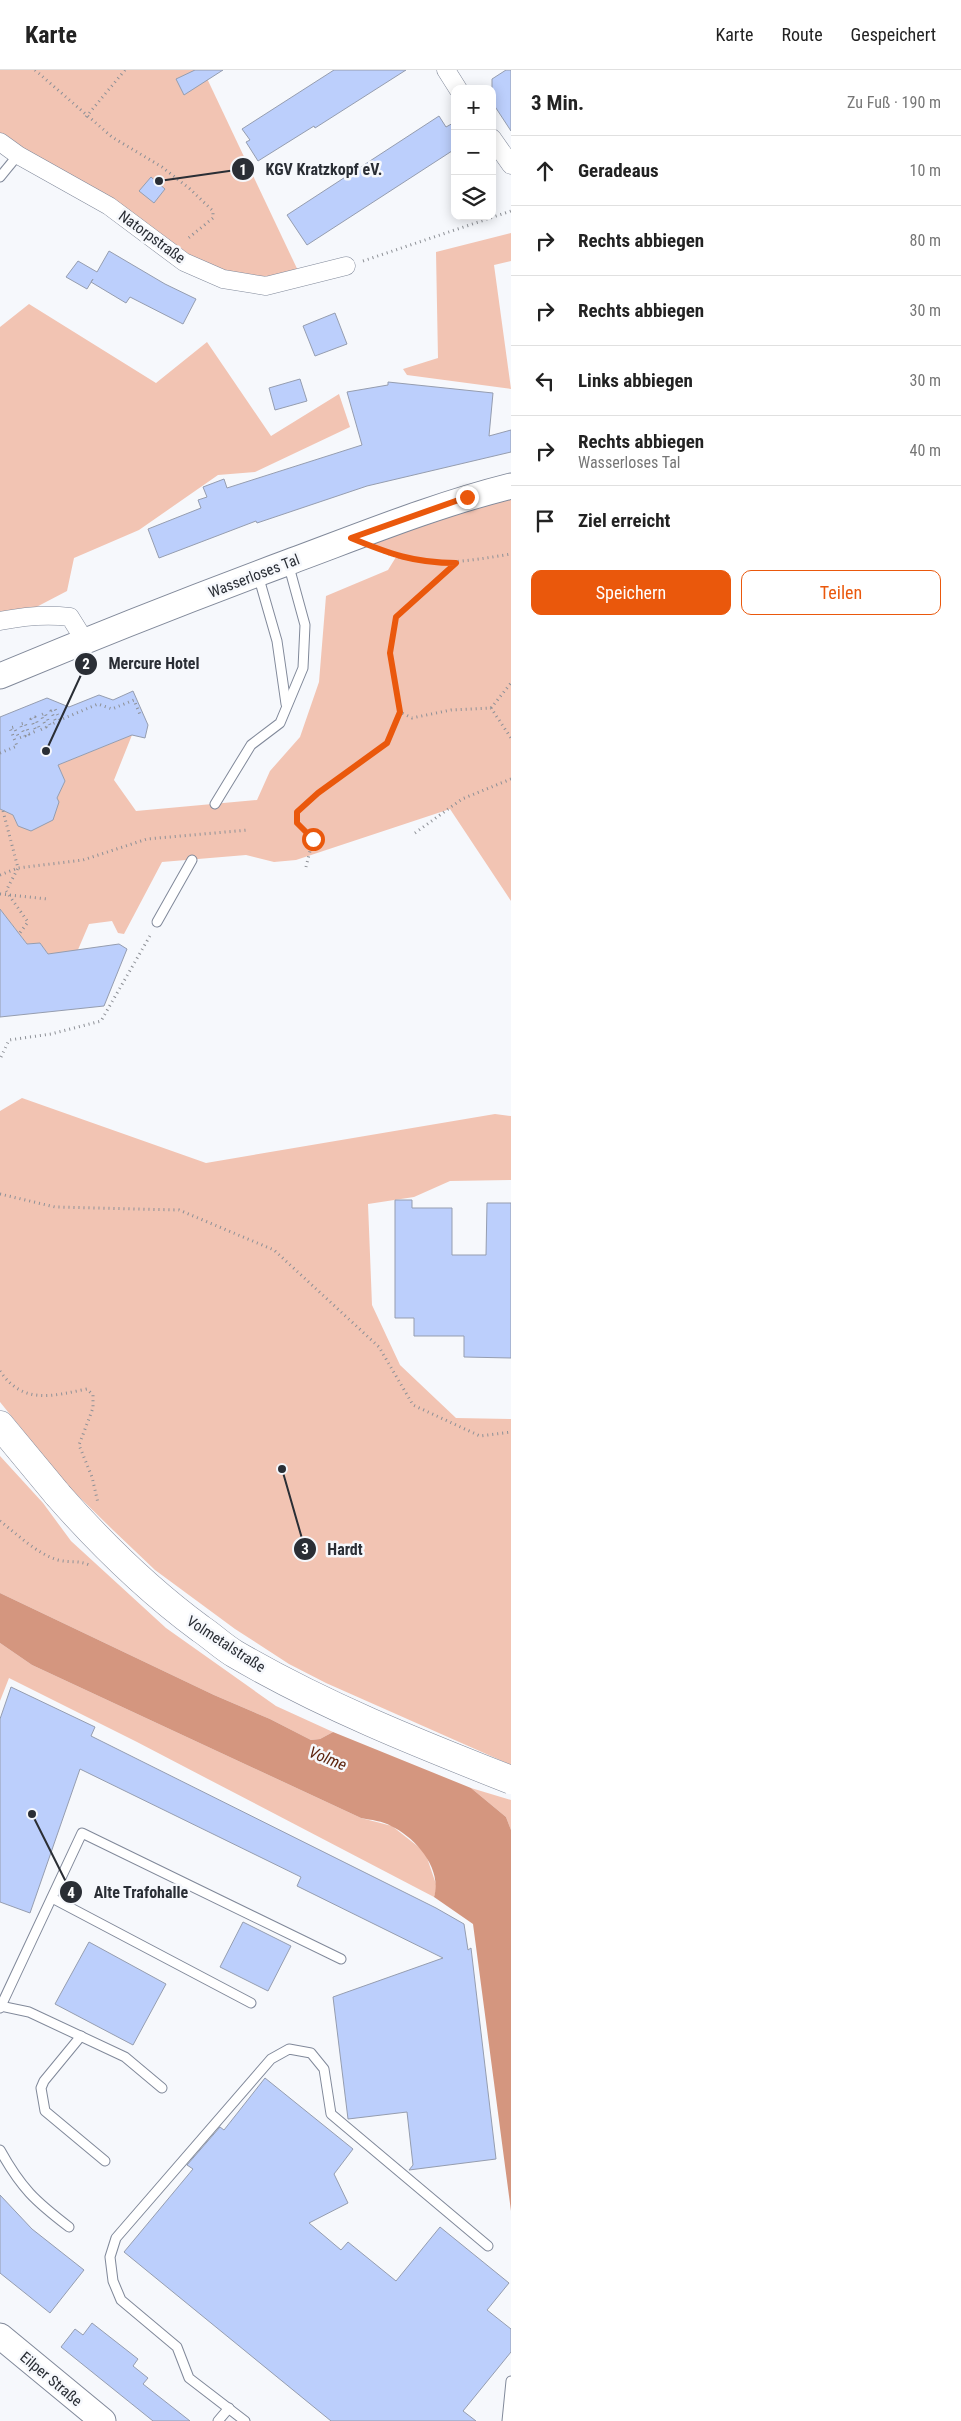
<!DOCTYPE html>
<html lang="de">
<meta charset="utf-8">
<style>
body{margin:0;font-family:"Roboto Condensed",sans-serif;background:#f2f2f2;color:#222}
.controls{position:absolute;right:15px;top:15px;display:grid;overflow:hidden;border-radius:10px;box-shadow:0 2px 12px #0003}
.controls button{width:45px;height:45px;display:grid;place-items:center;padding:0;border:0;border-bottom:1px solid #e0e0e0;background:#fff;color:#222;font:25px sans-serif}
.stop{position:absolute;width:15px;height:15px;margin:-11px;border:4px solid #ea580c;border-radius:50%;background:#fff}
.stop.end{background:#ea580c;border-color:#fff;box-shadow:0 1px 5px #0008}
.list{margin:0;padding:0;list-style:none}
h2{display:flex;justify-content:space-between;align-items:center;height:65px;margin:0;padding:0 20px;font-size:21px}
h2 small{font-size:16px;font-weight:400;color:#767676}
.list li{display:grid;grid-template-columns:32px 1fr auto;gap:15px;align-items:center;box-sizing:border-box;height:70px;padding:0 20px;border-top:1px solid #e0e0e0}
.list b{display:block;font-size:19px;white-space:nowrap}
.list p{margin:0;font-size:16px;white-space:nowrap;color:#767676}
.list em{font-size:16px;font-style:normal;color:#767676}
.actions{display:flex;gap:10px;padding:15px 20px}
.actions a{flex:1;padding:11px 0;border:1px solid #ea580c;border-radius:10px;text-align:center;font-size:18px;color:#ea580c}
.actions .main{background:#ea580c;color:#fff}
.icon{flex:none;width:28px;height:28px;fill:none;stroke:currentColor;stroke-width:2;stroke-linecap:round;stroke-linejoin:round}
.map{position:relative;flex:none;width:511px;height:2351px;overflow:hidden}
header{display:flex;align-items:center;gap:30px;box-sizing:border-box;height:70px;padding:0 25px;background:#fff;border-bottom:1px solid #e0e0e0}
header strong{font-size:24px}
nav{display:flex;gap:28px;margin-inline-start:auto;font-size:18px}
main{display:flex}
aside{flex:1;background:#fff}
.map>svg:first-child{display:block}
.green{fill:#f2c4b3}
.water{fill:#d4967f}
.building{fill:#bccffc;stroke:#959daf}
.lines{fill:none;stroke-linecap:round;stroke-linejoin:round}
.lane-casing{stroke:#81899a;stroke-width:11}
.street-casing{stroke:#81899a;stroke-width:19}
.secondary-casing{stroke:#81899a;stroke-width:27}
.primary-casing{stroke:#81899a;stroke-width:29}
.path{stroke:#8d9096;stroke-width:3;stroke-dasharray:1 4;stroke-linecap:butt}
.lane{stroke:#fff;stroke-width:9}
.street{stroke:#fff;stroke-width:18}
.secondary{stroke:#fff;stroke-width:25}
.primary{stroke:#fff;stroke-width:28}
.primary-bridge-casing{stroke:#81899a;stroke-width:29;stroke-linecap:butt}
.primary-bridge{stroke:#fff;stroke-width:28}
.route{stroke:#ea580c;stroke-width:6}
.labels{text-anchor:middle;stroke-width:5;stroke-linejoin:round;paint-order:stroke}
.street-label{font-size:15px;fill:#2a2e35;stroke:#f6f8fc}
.water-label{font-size:16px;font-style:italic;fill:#5c230c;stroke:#f6f8fc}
.leader{fill:none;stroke:#2a2e35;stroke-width:2}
.callout-dot{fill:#2a2e35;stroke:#f6f8fc;stroke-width:2}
.mark-label{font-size:15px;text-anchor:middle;font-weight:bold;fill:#fff}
.callout-label{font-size:16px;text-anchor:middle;font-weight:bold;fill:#2a2e35;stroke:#f6f8fc;stroke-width:5;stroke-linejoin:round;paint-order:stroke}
</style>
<header>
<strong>Karte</strong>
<nav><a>Karte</a><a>Route</a><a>Gespeichert</a></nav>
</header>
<main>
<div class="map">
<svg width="511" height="2351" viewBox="0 0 511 2351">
<rect width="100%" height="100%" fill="#f6f8fc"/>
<g class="green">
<path d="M 0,0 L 203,0 L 301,207 L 223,209 L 0,72 Z"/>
<path d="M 511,163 L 511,191 L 494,195 L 511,319 L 407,305 L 403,299 L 438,288 L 436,182 Z"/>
<path d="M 29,234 L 156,313 L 207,272 L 271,366 L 339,324 L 350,357 L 255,402 L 218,405 L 139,460 L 74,488 L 67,521 L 0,556 L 0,257 Z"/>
<path d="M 511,416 L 511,831 L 450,739 L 296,790 L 274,792 L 246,785 L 162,792 L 124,864 L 118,863 L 112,851 L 89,854 L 77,882 L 48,884 L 40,873 L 27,874 L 0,839 L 0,739 L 13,745 L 18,756 L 57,728 L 65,711 L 58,695 L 132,665 L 114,710 L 136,741 L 257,730 L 270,701 L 300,667 L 319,612 L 326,526 L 388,500 L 396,487 L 351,468 Z"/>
<path d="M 22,1028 L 206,1093 L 495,1044 L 511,1046 L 511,1110 L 450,1111 L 414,1127 L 368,1134 L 372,1235 L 400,1295 L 456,1348 L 511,1349 L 511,1695 L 326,1613 L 289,1594 L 235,1559 L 155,1500 L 113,1460 L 66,1414 L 0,1332 L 0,1041 Z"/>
<path d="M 0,1386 L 43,1433 L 71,1471 L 166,1558 L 276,1636 L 333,1662 L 320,1669 L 311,1670 L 270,1649 L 214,1625 L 0,1523 Z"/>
<path d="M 0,1573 L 32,1595 L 361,1748 L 392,1756 L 425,1782 L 437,1817 L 434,1827 L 137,1672 L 9,1608 L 0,1631 Z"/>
<path d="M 471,1718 L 511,1730 L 511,1760 L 506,1747 Z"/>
</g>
<path class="water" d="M 0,1523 L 214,1625 L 270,1649 L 311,1670 L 320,1669 L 333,1662 L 471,1718 L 506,1747 L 511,1760 L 511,2141 L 473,1854 L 434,1827 C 443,1799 415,1767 391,1756 C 383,1751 371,1750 361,1748 L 32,1595 L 0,1573 Z"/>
<g class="building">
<path d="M 195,0 L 223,0 L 184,25 L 176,9 Z"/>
<path d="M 334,0 L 406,0 L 315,58 L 314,56 L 258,91 L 246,72 L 250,70 L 242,59 Z"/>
<path d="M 506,0 L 511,0 L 511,61 L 492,32 L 492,9 Z"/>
<path d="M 439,46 L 446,57 L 455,52 L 455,79 L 307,175 L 287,145 Z"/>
<path d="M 151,107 L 165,119 L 154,133 L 139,121 Z"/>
<path d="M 109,181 L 165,214 L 196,229 L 183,254 L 130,227 L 126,233 L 91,212 L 93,209 L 87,219 L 66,207 L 78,191 L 97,202 Z"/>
<path d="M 335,243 L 347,274 L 315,286 L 303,256 Z"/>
<path d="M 300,309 L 307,331 L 275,340 L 269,318 Z"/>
<path d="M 388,312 L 493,323 L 489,366 L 511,360 L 511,382 L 367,416 L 257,453 L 256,451 L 159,488 L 148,459 L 201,438 L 198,430 L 207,427 L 203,417 L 224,409 L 227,418 L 362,375 L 347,322 L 388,315 Z"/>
<path d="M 133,621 L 148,655 L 145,668 L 132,665 L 58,695 L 65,711 L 57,728 L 59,732 L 53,750 L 31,761 L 18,756 L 13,745 L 0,739 L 0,647 L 47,628 L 69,637 L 99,625 L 113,630 Z"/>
<path d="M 0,839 L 27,874 L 40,873 L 48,884 L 119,874 L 127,879 L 104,936 L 0,947 Z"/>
<path d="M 395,1130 L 412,1130 L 412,1138 L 452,1138 L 452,1185 L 486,1185 L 487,1133 L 511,1133 L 511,1288 L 464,1287 L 464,1266 L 414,1266 L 414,1248 L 395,1248 Z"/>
<path d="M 11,1617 L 95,1657 L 91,1666 L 436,1838 L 464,1854 L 468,1880 L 471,1878 L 496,2089 L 409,2100 L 413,2095 L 407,2042 L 348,2049 L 333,1927 L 443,1888 L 297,1816 L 301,1807 L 80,1699 L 30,1843 L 0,1832 L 0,1649 Z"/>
<path d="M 243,1852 L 291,1876 L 268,1921 L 220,1897 Z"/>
<path d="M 89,1872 L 166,1914 L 133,1975 L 55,1934 Z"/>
<path d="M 265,2008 L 353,2079 L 334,2104 L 348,2133 L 309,2153 L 341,2180 L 348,2172 L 396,2211 L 440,2157 L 509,2213 L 487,2240 L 511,2259 L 511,2282 L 463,2341 L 476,2351 L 331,2351 L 124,2182 L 193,2099 L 187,2095 L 220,2057 L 224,2060 Z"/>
<path d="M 0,2125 L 32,2159 L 84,2200 L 50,2243 L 0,2203 Z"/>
<path d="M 92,2253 L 138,2289 L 133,2296 L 148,2308 L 143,2314 L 190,2351 L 153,2351 L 61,2277 L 75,2259 L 83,2265 Z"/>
</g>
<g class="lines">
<defs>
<g id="lane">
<path d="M 0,107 L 18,85"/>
<path d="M 258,505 L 277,571 L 286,634"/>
<path d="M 215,734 L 251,675 L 280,653 L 303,598 L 305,555 L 288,493"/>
<path d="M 157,852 L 192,790"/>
<path d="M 52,1828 L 251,1933"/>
<path d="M 0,1936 L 29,1942 L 125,1987 L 162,2018"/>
<path d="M 0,1938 L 82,1763 L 341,1889"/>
<path d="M 81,1966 L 44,2011 L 41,2018 L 45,2041 L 105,2091"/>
<path d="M 0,2080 C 21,2118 35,2131 69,2157"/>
<path d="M 218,2351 L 229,2338"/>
<path d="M 245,2351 L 189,2308 L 177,2277 L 121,2230 L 113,2211 L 110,2187 L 116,2168 L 271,1989 L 289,1979 L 311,1983 L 324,1999 L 331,2044 L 488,2176"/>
<path d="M 507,2351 L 511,2311"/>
</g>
<g id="street">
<path d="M 446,0 L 458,19"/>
<path d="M 492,68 L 511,95"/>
<path d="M 0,72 L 18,85 L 109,136 L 184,192 L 223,209 L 266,216 L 346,196"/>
<path d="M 0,551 C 24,546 46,544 70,547 L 85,571"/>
</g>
<g id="secondary">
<path d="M 0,606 C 96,566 192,528 289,492 C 362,465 435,435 511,416"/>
<path d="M 0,2266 L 103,2351"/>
</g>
<path id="primary" d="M 0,1355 L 58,1425"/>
</defs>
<use href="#lane" class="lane-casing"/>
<use href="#street" class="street-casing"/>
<use href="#secondary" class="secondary-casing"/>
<use href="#primary" class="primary-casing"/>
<g class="path">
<path d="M 35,0 L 112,67 L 162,97 L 190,119 L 213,141 L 213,148 L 186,170"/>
<path d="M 86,47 L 125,0"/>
<path d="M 363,191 L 511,141"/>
<path d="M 384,482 C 426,499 468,491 511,484"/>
<path d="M 456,493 L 396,547 L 390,583 L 400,642 L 412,648 L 451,640 L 491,638 L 511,668"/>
<path d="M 491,638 L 511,613"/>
<path d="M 0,683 L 17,676 L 10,658 L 14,657 L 19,668 L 25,666 L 20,654 L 25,653 L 29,664 L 36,661 L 31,649 L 35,647 L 40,660 L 46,657 L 41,645 L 45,643 L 50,655 L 56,652 L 51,641 L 55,639 L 60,650 L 98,634 L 112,639 L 134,630 L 141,647"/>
<path d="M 3,741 L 18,798 L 6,821 L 28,852 L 19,864"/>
<path d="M 415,763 L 462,729 L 511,709"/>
<path d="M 306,797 L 313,769 L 297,753 L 297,742 L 318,723 L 387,673 L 400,642"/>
<path d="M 0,805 L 18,798 L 83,790 L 147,769 L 248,760"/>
<path d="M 0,824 L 48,829"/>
<path d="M 1,987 L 9,970 L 51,964 L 101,951 L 151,864"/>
<path d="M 0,1124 L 55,1137 L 179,1140 L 274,1180 L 379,1277 L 413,1335 L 480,1366 L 511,1362"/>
<path d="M 0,1301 C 23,1335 52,1326 87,1319 L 93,1325 L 93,1338 L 79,1375 L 92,1407 L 98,1433"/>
<path d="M 0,1451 C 17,1464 37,1484 58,1490 C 69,1493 79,1490 89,1495"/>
</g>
<use href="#lane" class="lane"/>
<use href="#street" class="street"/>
<use href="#secondary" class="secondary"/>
<use href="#primary" class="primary"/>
<defs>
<path id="primary-bridge" d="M 58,1425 C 102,1475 148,1520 201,1559 C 213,1567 223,1577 235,1584 C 322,1635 417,1673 511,1710"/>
</defs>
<use href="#primary-bridge" class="primary-bridge-casing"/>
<use href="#primary-bridge" class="primary-bridge"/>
</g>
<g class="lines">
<path class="route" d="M 313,769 L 297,753 L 297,742 L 318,723 L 387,673 L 400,642 L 390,583 L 396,547 L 456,493 C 414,493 390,484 351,468 L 467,427"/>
</g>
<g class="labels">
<g class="street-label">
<text transform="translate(152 167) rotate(36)" y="5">Natorpstraße</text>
<text transform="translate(254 506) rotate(-21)" y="5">Wasserloses Tal</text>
<text transform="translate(226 1574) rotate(33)" y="5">Volmetalstraße</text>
<text transform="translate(51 2309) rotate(40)" y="5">Eilper Straße</text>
</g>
<g class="water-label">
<text transform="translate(328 1688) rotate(22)" y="6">Volme</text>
</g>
</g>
<path class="leader" d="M159 111L243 99M46 681L86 594M282 1399L305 1479M32 1744L71 1822"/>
<g class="callout-dot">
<circle cx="159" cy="111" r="5"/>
<circle cx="46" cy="681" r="5"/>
<circle cx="282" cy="1399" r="5"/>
<circle cx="32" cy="1744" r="5"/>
<circle cx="243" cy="99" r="12"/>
<circle cx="86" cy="594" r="12"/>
<circle cx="305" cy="1479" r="12"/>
<circle cx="71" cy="1822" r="12"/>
</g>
<g class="mark-label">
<text x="243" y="105">1</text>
<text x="86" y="599">2</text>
<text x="305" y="1484">3</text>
<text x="71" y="1828">4</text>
</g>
<g class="callout-label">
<text x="324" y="105">KGV Kratzkopf eV.</text>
<text x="154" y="599">Mercure Hotel</text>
<text x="345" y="1485">Hardt</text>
<text x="141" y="1828">Alte Trafohalle</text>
</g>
</svg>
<div class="controls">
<button>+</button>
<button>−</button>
<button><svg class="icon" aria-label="layers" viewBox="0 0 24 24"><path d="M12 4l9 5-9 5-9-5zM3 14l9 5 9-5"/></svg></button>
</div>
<div class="stop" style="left:313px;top:769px"></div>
<div class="stop end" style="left:467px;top:427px"></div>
</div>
<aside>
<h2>3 Min.<small>Zu Fuß · 190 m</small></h2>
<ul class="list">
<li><svg class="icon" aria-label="ahead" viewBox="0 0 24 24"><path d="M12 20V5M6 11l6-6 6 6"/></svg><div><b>Geradeaus</b></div><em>10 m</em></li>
<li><svg class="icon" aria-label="right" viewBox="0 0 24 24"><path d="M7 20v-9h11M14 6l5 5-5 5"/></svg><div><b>Rechts abbiegen</b></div><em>80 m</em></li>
<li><svg class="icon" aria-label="right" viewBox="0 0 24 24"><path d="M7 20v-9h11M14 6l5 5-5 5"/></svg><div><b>Rechts abbiegen</b></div><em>30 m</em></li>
<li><svg class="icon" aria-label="left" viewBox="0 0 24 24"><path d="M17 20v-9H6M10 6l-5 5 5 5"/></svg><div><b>Links abbiegen</b></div><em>30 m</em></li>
<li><svg class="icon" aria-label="right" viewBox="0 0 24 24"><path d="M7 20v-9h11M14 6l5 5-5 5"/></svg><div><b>Rechts abbiegen</b><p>Wasserloses Tal</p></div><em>40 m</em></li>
<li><svg class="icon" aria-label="arrive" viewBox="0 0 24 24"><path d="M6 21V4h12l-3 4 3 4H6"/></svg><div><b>Ziel erreicht</b></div></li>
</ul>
<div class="actions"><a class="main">Speichern</a><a>Teilen</a></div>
</aside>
</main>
